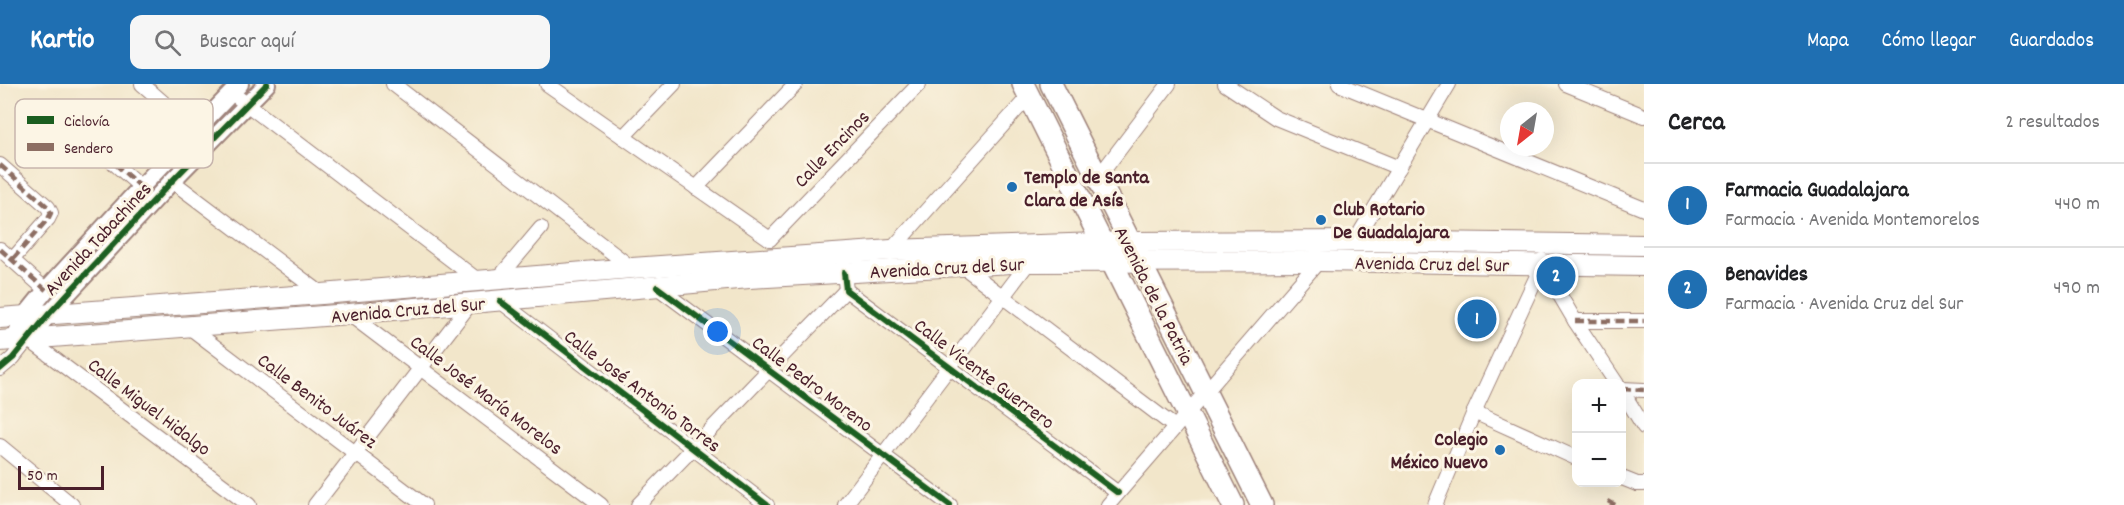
<!DOCTYPE html>
<html lang="es">
<meta charset="utf-8">
<style>
body{margin:0;font-family:Dekko,sans-serif;background:#f6f6f6;color:#202124}
.controls{position:absolute;right:18px;bottom:18px;display:grid;overflow:hidden;border-radius:12px;box-shadow:0 6px 24px #0002}
.controls button{width:54px;height:54px;display:grid;place-items:center;padding:0;border:0;border-bottom:2px solid #e0e0e0;background:#fff;color:#202124;font:30px sans-serif}
.compass{position:absolute;left:1500px;top:18px;width:54px;height:54px;border-radius:50%;background:#fff;box-shadow:0 6px 24px #0002;rotate:211deg}
.scale{position:absolute;left:18px;bottom:15px;width:86px;box-sizing:border-box;padding-left:6px;border:3px solid #4a1f2b;border-top:0;font-size:16px;line-height:21px;white-space:nowrap;color:#4a1f2b;-webkit-text-stroke:4px #fcf5e5;paint-order:stroke}
.you{position:absolute;left:718px;top:248px;width:21px;height:21px;margin:-15px;border:4px solid #fff;border-radius:50%;background:#1a73e8;box-shadow:0 0 0 9px #1a73e833}
.badge{display:grid;place-items:center;width:39px;height:39px;border-radius:50%;background:#1f6fb2;color:#fff;font-size:20px;font-weight:700}
.pin{position:absolute;translate:-50% -50%;border:3px solid #fff;box-shadow:0 2px 6px #0006}
.list{margin:0;padding:0;list-style:none}
h2{display:flex;justify-content:space-between;align-items:center;height:78px;margin:0;padding:0 24px;font-size:26px}
h2 small{font-size:20px;font-weight:400;color:#757577}
.list li{display:grid;grid-template-columns:39px 1fr auto;gap:18px;align-items:center;box-sizing:border-box;height:84px;padding:0 24px;border-top:2px solid #e0e0e0}
.list b{display:block;font-size:22px;white-space:nowrap}
.list p{margin:0;font-size:20px;white-space:nowrap;color:#757577}
.list em{font-size:20px;font-style:normal;color:#757577}
.icon{flex:none;width:33px;height:33px;fill:none;stroke:currentColor;stroke-width:2;stroke-linecap:round;stroke-linejoin:round}
.map{position:relative;flex:none;width:1644px;height:421px;overflow:hidden}
header{display:flex;align-items:center;gap:36px;box-sizing:border-box;height:84px;padding:0 30px;background:#1f6fb2;color:#fff}
header strong{font-size:28px}
nav{display:flex;gap:33px;margin-inline-start:auto;font-size:21px}
.search{width:420px;height:54px;background:#f6f6f6;display:flex;align-items:center;gap:15px;box-sizing:border-box;padding:0 21px;border-radius:12px;color:#757577;font-size:22px}
main{display:flex}
aside{flex:1;background:#fff}
.map>svg:first-child{display:block}
.lines{fill:none;stroke-linecap:round;stroke-linejoin:round}
.minor-casing{stroke:#9e827a;stroke-width:16}
.tertiary-casing{stroke:#9e827a;stroke-width:20}
.secondary-casing{stroke:#9e827a;stroke-width:22}
.primary-casing{stroke:#9e827a;stroke-width:24}
.minor{stroke:#fff;stroke-width:14}
.tertiary{stroke:#fff;stroke-width:16}
.secondary{stroke:#fff;stroke-width:20}
.primary{stroke:#fff;stroke-width:21}
.quiet{stroke:#8d6e63;stroke-width:4.5;stroke-dasharray:9 4.5;stroke-linecap:butt}
.cycleway-casing{stroke:#fcf5e5;stroke-width:10}
.cycleway{stroke:#1b5e20;stroke-width:6}
.poi-dot{fill:#1f6fb2;stroke:#fcf5e5;stroke-width:2}
.labels{text-anchor:middle;stroke-width:6;stroke-linejoin:round;paint-order:stroke}
.street-label{font-size:20px;fill:#4a1f2b;stroke:#fcf5e5}
.poi-label{font-size:20px;font-weight:bold;fill:#4a1f2b;stroke:#fcf5e5;text-anchor:start}
.key{fill:#fcf5e5;stroke:#c7b5ad;stroke-width:1.5}
.key-label{font-size:16px;fill:#4a1f2b}
</style>
<header>
<strong>Kartio</strong>
<div class="search"><svg class="icon" aria-label="search" viewBox="0 0 24 24"><circle cx="10" cy="10" r="6"/><path d="M15 15l6 6"/></svg>Buscar aquí</div>
<nav><a>Mapa</a><a>Cómo llegar</a><a>Guardados</a></nav>
</header>
<main>
<div class="map">
<svg width="1644" height="421" viewBox="0 0 1644 421">
<rect width="100%" height="100%" fill="#fcf5e5"/>
<filter id="ink" filterUnits="userSpaceOnUse"><feTurbulence type="fractalNoise" baseFrequency=".0167" numOctaves="2"/><feDisplacementMap in="SourceGraphic" scale="12" xChannelSelector="R" yChannelSelector="G"/><feConvolveMatrix kernelMatrix="1 2 1 2 8 2 1 2 1" color-interpolation-filters="sRGB"/></filter>
<filter id="wash" filterUnits="userSpaceOnUse"><feTurbulence type="fractalNoise" baseFrequency=".008" numOctaves="4" result="noise"/><feDisplacementMap in="SourceGraphic" scale="24" xChannelSelector="R" yChannelSelector="G"/><feGaussianBlur stdDeviation="1.35" result="paint"/><feColorMatrix in="noise" values="0 0 0 0 0 0 0 0 0 0 0 0 0 0 0 0 0 1.4 0 .05"/><feComposite in="paint" operator="in"/></filter>
<g filter="url(#wash)">
<rect width="100%" height="100%" fill="#f2e6ca"/>
</g>
<g filter="url(#ink)">
<g class="lines">
<defs>
<g id="minor">
<path d="M 142,0 L 196,47"/>
<path d="M 393,0 L 632,184"/>
<path d="M 547,0 L 770,155"/>
<path d="M 1225,0 L 1276,34 L 1399,84"/>
<path d="M 1339,0 L 1644,125"/>
<path d="M 1566,0 L 1644,32"/>
<path d="M 232,9 L 479,197"/>
<path d="M 64,35 L 141,103"/>
<path d="M 623,53 L 674,0"/>
<path d="M 0,81 L 48,123 L 51,129 L 48,135 L 12,176"/>
<path d="M 1097,95 L 1169,0"/>
<path d="M 172,97 L 322,210"/>
<path d="M 696,104 L 796,0"/>
<path d="M 770,155 L 919,0"/>
<path d="M 1355,157 L 1449,0"/>
<path d="M 0,165 L 46,206"/>
<path d="M 891,166 L 1029,12"/>
<path d="M 1542,176 L 1542,181 L 1575,237 L 1617,300"/>
<path d="M 961,181 L 1175,343"/>
<path d="M 844,189 L 846,206 L 1118,409"/>
<path d="M 497,196 L 541,144"/>
<path d="M 657,203 L 950,421"/>
<path d="M 500,217 L 767,421"/>
<path d="M 349,230 L 601,421"/>
<path d="M 1575,237 L 1644,237"/>
<path d="M 189,243 L 424,421"/>
<path d="M 0,285 L 13,274 L 28,255 L 249,421"/>
<path d="M 1622,305 L 1644,306"/>
<path d="M 1622,307 L 1644,343"/>
<path d="M 1474,328 L 1576,374"/>
<path d="M 0,362 L 72,421"/>
<path d="M 1622,394 L 1637,400 L 1644,400"/>
<path d="M 315,421 L 470,220"/>
<path d="M 638,421 L 846,206"/>
<path d="M 845,421 L 1029,178"/>
<path d="M 1108,421 L 1319,177"/>
<path d="M 1435,421 L 1474,328 L 1542,181"/>
</g>
<g id="tertiary">
<path d="M 28,255 L 49,230 L 172,97 L 267,0"/>
<path d="M 14,256 L 25,232 L 46,206 L 141,103 L 240,0"/>
</g>
<g id="secondary">
<path d="M 0,234 L 322,210 L 632,184 L 891,166 L 1129,158 L 1355,157 L 1644,161"/>
<path d="M 0,257 L 349,230 L 749,194 L 1029,178 L 1319,177 L 1644,182"/>
</g>
<g id="primary">
<path d="M 1023,0 L 1233,421"/>
<path d="M 1051,0 L 1262,421"/>
</g>
</defs>
<use href="#minor" class="minor-casing"/>
<use href="#tertiary" class="tertiary-casing"/>
<use href="#secondary" class="secondary-casing"/>
<use href="#primary" class="primary-casing"/>
<use href="#minor" class="minor"/>
<use href="#tertiary" class="tertiary"/>
<use href="#secondary" class="secondary"/>
<use href="#primary" class="primary"/>
<g class="quiet">
<path d="M 64,35 L 141,103"/>
<path d="M 0,81 L 48,123 L 51,129 L 48,135 L 12,176"/>
<path d="M 0,165 L 46,206"/>
<path d="M 1575,237 L 1644,237"/>
<path d="M 1622,305 L 1644,306"/>
<path d="M 1608,417 L 1615,421"/>
</g>
<defs>
<g id="cycleway">
<path d="M 844,189 L 846,206 L 1118,409"/>
<path d="M 657,203 L 950,421"/>
<path d="M 500,217 L 767,421"/>
<path d="M 0,285 L 13,274 L 49,230 L 172,97 L 267,0"/>
</g>
</defs>
<use href="#cycleway" class="cycleway-casing"/>
<use href="#cycleway" class="cycleway"/>
</g>
</g>
<g class="poi-dot">
<circle cx="1012" cy="103" r="6"/>
<circle cx="1321" cy="136" r="6"/>
<circle cx="1500" cy="366" r="6"/>
</g>
<g class="labels">
<g class="street-label">
<text transform="translate(831 64) rotate(-46)" y="7">Calle Encinos</text>
<text transform="translate(97 154) rotate(-47)" y="7">Avenida Tabachines</text>
<text transform="translate(1432 179) rotate(1)" y="7">Avenida Cruz del Sur</text>
<text transform="translate(947 183) rotate(-3)" y="7">Avenida Cruz del Sur</text>
<text transform="translate(1155 211) rotate(63)" y="7">Avenida de la Patria</text>
<text transform="translate(408 225) rotate(-5)" y="7">Avenida Cruz del Sur</text>
<text transform="translate(985 289) rotate(37)" y="7">Calle Vicente Guerrero</text>
<text transform="translate(813 299) rotate(37)" y="7">Calle Pedro Moreno</text>
<text transform="translate(643 306) rotate(37)" y="7">Calle José Antonio Torres</text>
<text transform="translate(487 310) rotate(37)" y="7">Calle José María Morelos</text>
<text transform="translate(318 316) rotate(37)" y="7">Calle Benito Juárez</text>
<text transform="translate(150 322) rotate(37)" y="7">Calle Miguel Hidalgo</text>
</g>
<g class="poi-label">
<text x="1024" y="99">Templo de Santa<tspan x="1024" dy="23">Clara de Asís</tspan></text>
<text x="1333" y="131">Club Rotario<tspan x="1333" dy="23">De Guadalajara</tspan></text>
<text x="1488" y="361" text-anchor="end">Colegio<tspan x="1488" dy="23">México Nuevo</tspan></text>
</g>
</g>
<rect x="15" y="15" width="198" height="69" rx="9" class="key"/>
<rect x="27" y="32" width="27" height="8" fill="#1b5e20"/>
<rect x="27" y="59" width="27" height="8" fill="#8d6e63"/>
<g class="key-label">
<text x="64" y="42">Ciclovía</text>
<text x="64" y="69">Sendero</text>
</g>
</svg>
<div class="controls">
<button>+</button>
<button>−</button>
</div>
<svg class="compass" viewBox="-18 -18 36 36"><path d="M0-13l5 13h-10z" fill="#e53935"/><path d="M0 13l5-13h-10z" fill="#757577"/></svg>
<div class="scale">50 m</div>
<div class="you"></div>
<div class="pin badge" style="left:1477px;top:235px">1</div>
<div class="pin badge" style="left:1556px;top:192px">2</div>
</div>
<aside>
<h2>Cerca<small>2 resultados</small></h2>
<ul class="list">
<li><span class="badge">1</span><div><b>Farmacia Guadalajara</b><p>Farmacia · Avenida Montemorelos</p></div><em>440 m</em></li>
<li><span class="badge">2</span><div><b>Benavides</b><p>Farmacia · Avenida Cruz del Sur</p></div><em>490 m</em></li>
</ul>
</aside>
</main>
